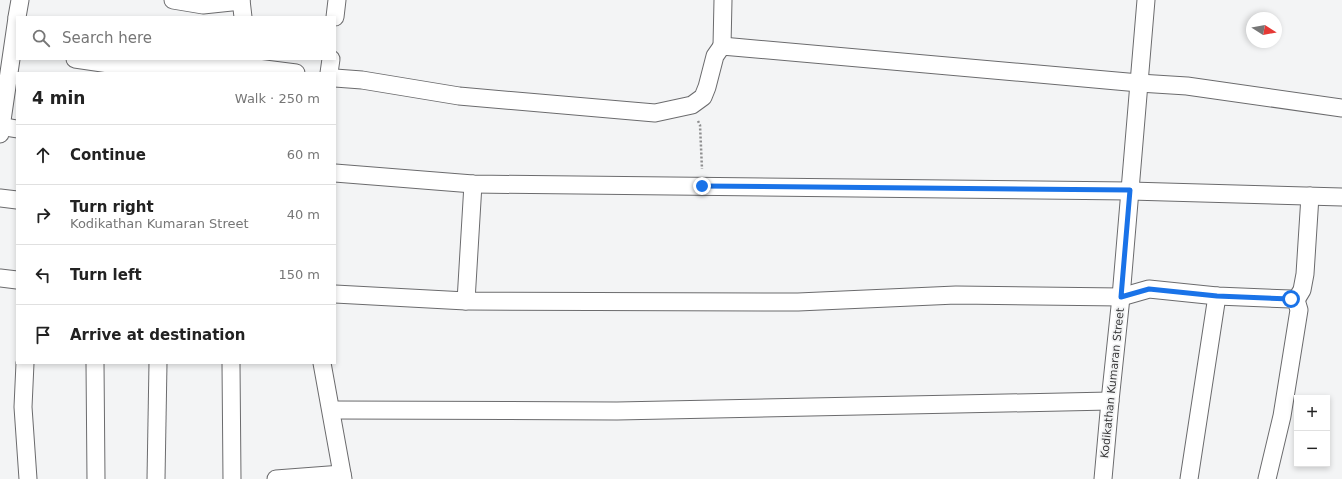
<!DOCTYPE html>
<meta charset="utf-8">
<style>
body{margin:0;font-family:"DejaVu Sans",sans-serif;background:#f6f6f6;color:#222}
.controls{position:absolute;right:12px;bottom:12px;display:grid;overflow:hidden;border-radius:0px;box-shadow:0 2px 6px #0003}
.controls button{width:36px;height:36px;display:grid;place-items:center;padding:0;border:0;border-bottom:1px solid #e0e0e0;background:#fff;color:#222;font:20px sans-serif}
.compass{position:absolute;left:1246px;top:12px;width:36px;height:36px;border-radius:50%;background:#fff;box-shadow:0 2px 6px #0003;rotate:101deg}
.stop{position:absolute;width:12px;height:12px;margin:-9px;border:3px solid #1a73e8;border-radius:50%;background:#fff}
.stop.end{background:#1a73e8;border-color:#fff;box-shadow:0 1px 4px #0008}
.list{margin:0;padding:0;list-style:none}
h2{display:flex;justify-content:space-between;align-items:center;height:52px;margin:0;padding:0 16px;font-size:17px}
h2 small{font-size:13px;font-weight:400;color:#767676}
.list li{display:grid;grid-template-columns:26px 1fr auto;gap:12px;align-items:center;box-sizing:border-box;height:60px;padding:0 16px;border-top:1px solid #e0e0e0}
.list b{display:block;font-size:15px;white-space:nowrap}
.list p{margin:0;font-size:13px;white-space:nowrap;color:#767676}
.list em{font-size:13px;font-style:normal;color:#767676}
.icon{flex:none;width:22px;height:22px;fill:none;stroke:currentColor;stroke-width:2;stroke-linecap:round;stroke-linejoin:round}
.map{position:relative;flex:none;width:1342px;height:479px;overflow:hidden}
.search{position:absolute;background:#fff;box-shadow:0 2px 6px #0003;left:16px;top:16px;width:320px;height:44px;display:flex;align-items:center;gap:10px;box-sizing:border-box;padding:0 14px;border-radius:0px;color:#767676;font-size:15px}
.panel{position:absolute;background:#fff;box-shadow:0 2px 6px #0003;left:16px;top:72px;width:320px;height:292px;border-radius:0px}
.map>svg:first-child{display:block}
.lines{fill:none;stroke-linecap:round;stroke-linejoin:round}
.street-casing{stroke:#6b6b6d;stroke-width:19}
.path{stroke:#8e8e8f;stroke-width:2.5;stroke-dasharray:2 2;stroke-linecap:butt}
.street{stroke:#fff;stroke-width:17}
.route{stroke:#1a73e8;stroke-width:5}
.labels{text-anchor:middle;stroke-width:3.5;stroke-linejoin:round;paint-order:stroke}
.street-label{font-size:11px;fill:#39393a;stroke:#f3f4f5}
</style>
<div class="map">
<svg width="1342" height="479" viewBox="0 0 1342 479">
<rect width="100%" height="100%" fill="#f3f4f5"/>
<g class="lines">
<defs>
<g id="street">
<path d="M 173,0 L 203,5 L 241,1"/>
<path d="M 241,0 L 243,17"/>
<path d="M 17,17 L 20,0"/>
<path d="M 335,17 L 337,0"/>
<path d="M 722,46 L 723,0"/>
<path d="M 75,59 L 123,66 L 250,67 L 296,73"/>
<path d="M 329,73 L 331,59"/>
<path d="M 335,78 L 362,80 L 459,96 L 655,113 L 692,105 L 703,97 L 707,87 L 715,56 L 722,46 L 1139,83 L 1187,86 L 1342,108"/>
<path d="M 0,126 L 17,129"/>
<path d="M 0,134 L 17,18"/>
<path d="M 335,173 L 473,184 L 1130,191 L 1342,197"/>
<path d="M 0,198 L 17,200"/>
<path d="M 0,278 L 17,280"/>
<path d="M 335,294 L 466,301 L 798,302 L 956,295 L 1121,297 L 1149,289 L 1217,296 L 1291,299 L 1296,300 L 1299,310 L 1282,416 L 1267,479"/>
<path d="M 1296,300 L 1302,290 L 1305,274 L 1310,196"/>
<path d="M 466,301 L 473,184"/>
<path d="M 25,363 L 23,407 L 28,479"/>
<path d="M 95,363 L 96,479"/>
<path d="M 231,363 L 232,479"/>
<path d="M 322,363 L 343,479"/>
<path d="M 332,410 L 617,411 L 1110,401"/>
<path d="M 156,479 L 158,363"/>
<path d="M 276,479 L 342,474"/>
<path d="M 1103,479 L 1110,401 L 1121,297 L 1146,0"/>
<path d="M 1189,479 L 1217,296"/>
</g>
</defs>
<use href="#street" class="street-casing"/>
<path class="path" d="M 698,121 L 700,125 L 702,169"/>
<use href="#street" class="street"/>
</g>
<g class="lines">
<path class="route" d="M 702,186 L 1130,190 L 1121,297 L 1149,289 L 1217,296 L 1291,299"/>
</g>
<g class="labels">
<g class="street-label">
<text transform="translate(1112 383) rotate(-84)" y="4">Kodikathan Kumaran Street</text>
</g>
</g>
</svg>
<div class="controls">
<button>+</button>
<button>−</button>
</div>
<svg class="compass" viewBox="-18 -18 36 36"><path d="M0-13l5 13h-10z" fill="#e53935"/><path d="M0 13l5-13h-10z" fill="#767676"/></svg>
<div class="stop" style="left:1291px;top:299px"></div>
<div class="stop end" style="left:702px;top:186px"></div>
<div class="search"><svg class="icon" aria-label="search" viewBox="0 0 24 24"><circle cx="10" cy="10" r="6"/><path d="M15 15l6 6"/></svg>Search here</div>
<section class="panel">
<h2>4 min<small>Walk · 250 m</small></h2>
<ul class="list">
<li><svg class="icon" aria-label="ahead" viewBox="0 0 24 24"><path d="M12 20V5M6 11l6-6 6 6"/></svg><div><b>Continue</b></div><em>60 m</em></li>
<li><svg class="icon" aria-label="right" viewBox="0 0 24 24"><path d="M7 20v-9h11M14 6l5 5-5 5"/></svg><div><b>Turn right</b><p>Kodikathan Kumaran Street</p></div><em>40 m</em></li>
<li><svg class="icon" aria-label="left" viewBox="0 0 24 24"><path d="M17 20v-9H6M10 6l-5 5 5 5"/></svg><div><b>Turn left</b></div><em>150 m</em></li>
<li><svg class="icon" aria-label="arrive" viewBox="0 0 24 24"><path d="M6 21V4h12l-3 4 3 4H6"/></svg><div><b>Arrive at destination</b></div></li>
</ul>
</section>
</div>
